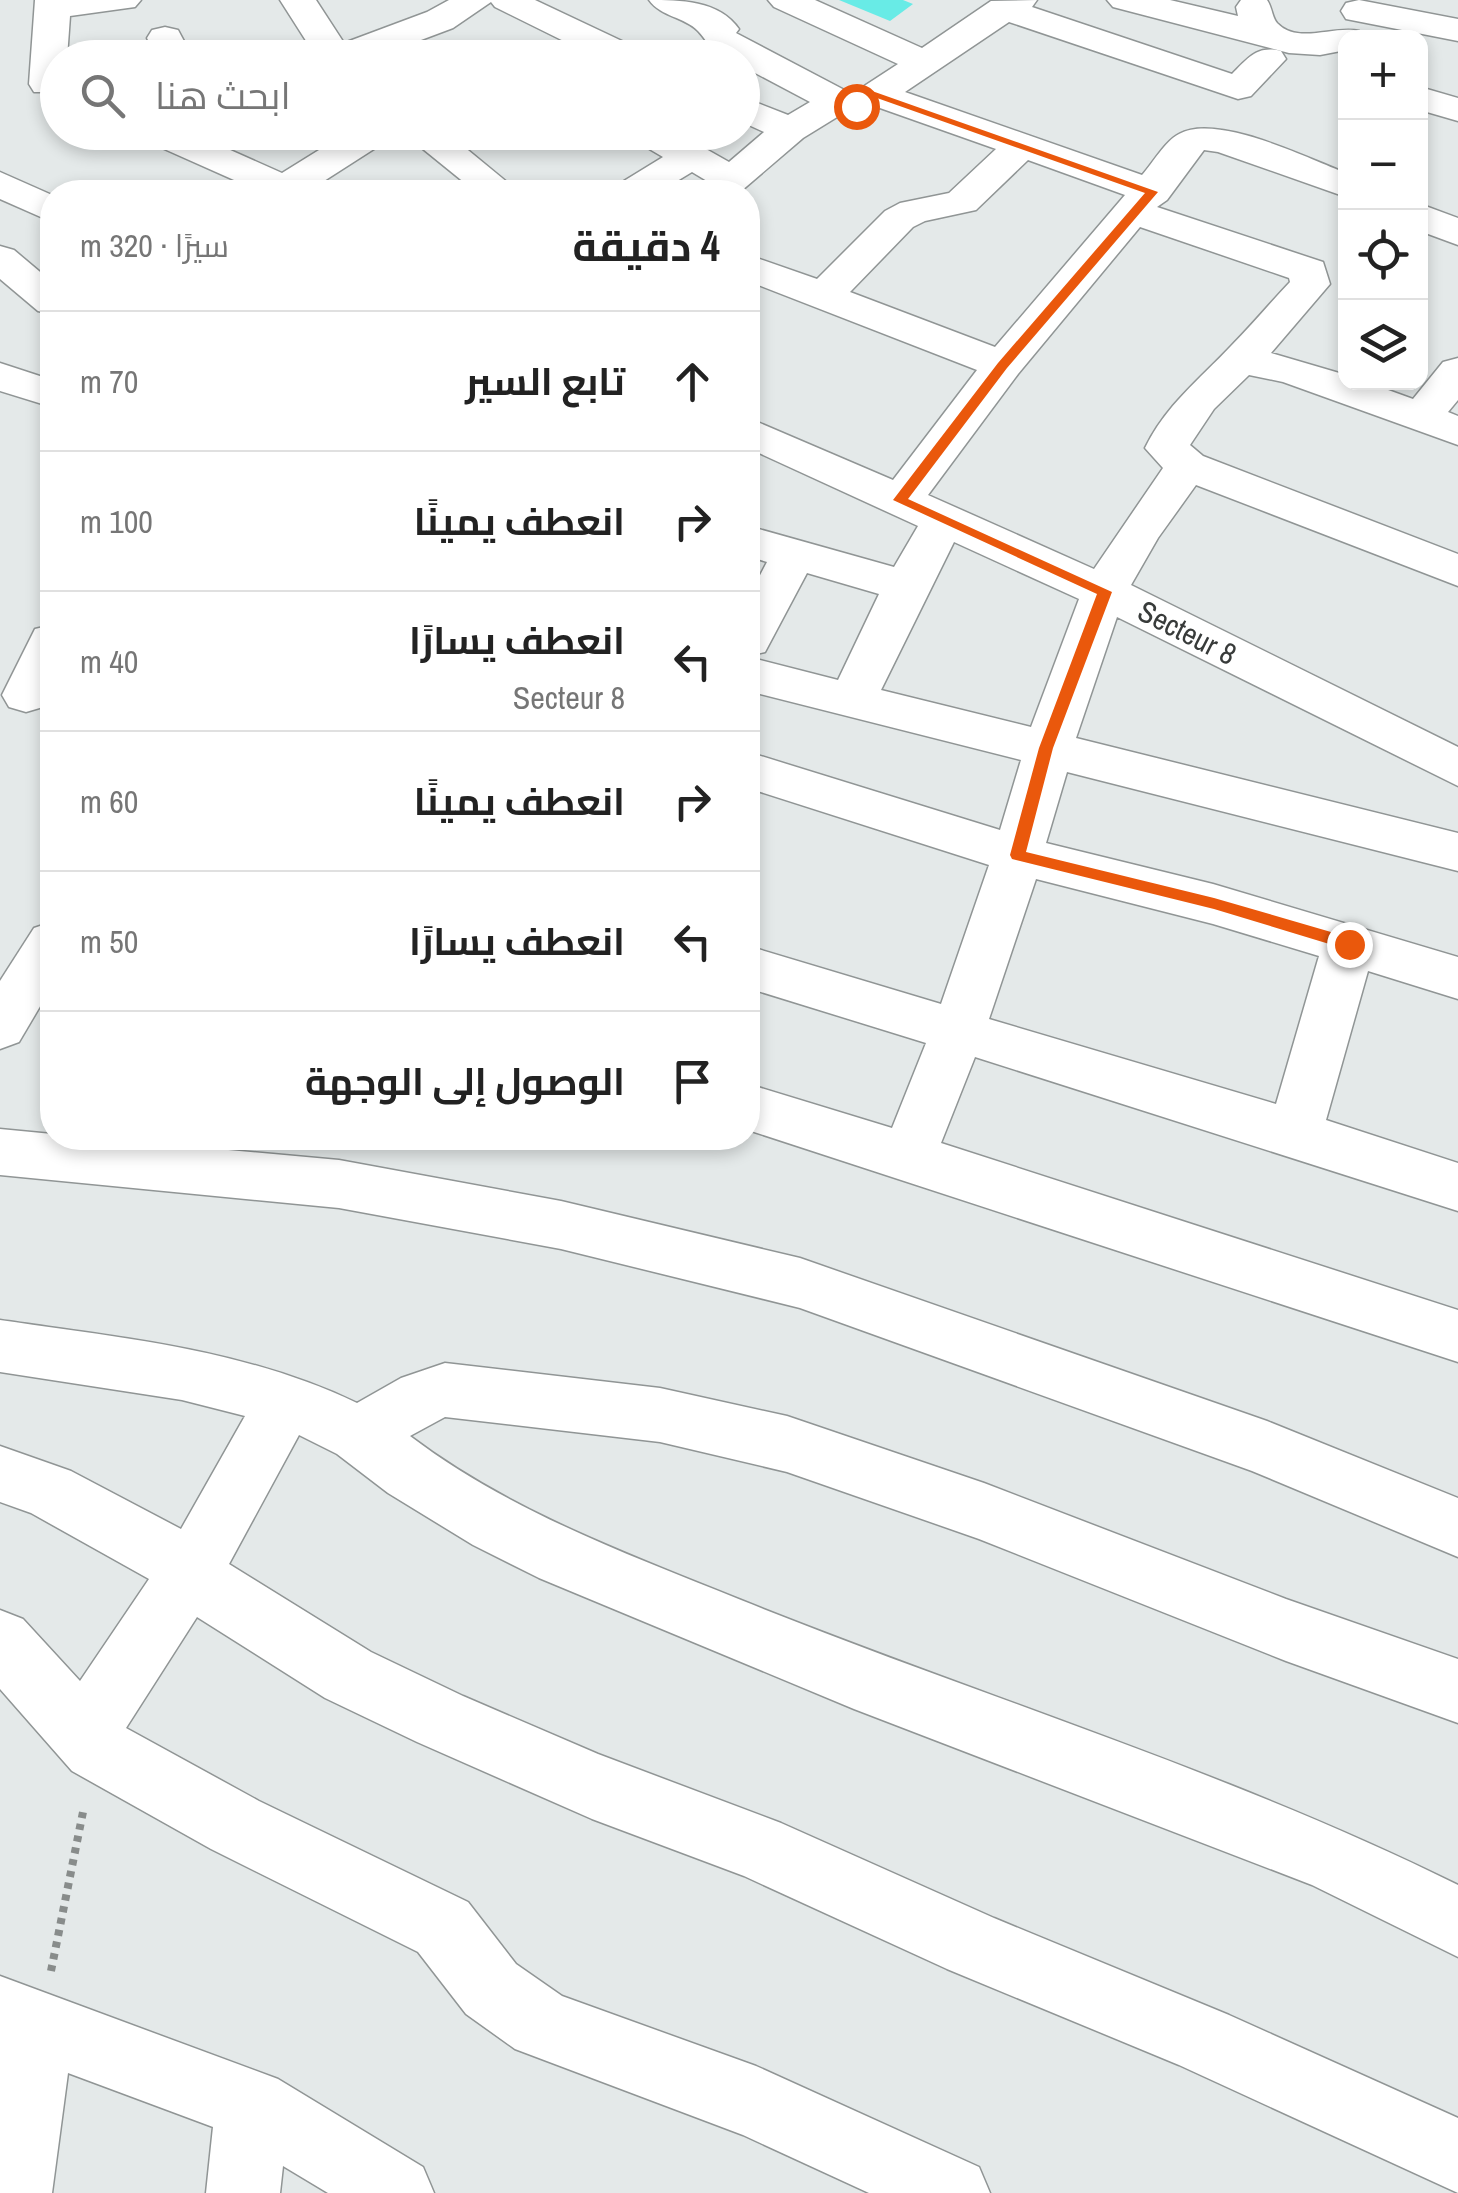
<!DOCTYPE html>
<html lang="ar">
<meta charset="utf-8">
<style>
body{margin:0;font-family:"Archivo Narrow",Cairo,sans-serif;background:#f6f6f6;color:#222;direction:rtl}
.controls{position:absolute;right:30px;top:30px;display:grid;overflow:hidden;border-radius:20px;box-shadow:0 5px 15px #0003}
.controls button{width:90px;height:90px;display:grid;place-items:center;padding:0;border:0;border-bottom:2px solid #e0e0e0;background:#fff;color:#222;font:50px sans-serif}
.stop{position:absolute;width:30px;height:30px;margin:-22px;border:8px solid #ea580c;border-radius:50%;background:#fff}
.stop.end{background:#ea580c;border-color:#fff;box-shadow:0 2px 10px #0008}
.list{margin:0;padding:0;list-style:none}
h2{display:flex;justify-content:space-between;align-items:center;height:130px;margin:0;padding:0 40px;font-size:42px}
h2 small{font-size:32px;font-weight:400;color:#767676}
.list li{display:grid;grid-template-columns:65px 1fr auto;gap:30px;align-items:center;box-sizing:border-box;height:140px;padding:0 40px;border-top:2px solid #e0e0e0}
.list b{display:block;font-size:38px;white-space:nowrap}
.list p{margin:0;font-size:32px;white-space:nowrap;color:#767676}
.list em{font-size:32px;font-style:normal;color:#767676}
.icon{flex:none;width:55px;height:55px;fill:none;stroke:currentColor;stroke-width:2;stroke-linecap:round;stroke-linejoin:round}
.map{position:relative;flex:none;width:1458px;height:2193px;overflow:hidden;direction:ltr}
.search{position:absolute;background:#fff;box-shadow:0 5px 15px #0003;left:40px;top:40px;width:720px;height:110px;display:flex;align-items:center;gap:25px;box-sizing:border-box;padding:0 35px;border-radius:55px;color:#767676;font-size:38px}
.panel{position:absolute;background:#fff;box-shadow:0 5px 15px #0003;left:40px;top:180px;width:720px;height:970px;border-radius:40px;direction:rtl}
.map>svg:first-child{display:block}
.building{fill:#68ebe6}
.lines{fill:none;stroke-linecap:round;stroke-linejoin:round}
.minor-casing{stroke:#909595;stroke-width:3}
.major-casing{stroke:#909595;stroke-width:3}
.path{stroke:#888c8b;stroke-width:8;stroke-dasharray:6 6;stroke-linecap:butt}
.minor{fill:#fff;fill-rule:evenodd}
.major{fill:#fff;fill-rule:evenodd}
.route{fill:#ea580c}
.labels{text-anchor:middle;stroke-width:8;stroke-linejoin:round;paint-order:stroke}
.street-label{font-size:30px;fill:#383b3a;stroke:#fff}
</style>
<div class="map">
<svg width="1458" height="2193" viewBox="0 0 1458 2193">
<rect width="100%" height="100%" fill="#e4e9e9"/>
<path class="building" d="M 839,0 L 903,0 L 913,4 L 890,21 Z"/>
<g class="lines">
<defs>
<g id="minor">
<path d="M 35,0 L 141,0 L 135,7 L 70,16 L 67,58 L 58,58 L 58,92 L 34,92 L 29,84 Z"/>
<path d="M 280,0 L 316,0 L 344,43 L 427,12 L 449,0 L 535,0 L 641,50 L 646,58 L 598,58 L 495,7 L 491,2 L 453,28 L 373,58 L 317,58 Z"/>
<path d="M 649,0 C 680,0 719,0 739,29 L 736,33 L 852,94 L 898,64 L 774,7 L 768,0 L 815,0 L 922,48 L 991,1 L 1037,0 L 1032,7 L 1232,74 C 1248,58 1257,45 1281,51 L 1286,59 L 1251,96 L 1238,99 L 1009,22 L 905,92 L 1142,175 C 1153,163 1165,141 1179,134 C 1217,113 1307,158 1346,173 L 1346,197 L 1218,152 L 1204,150 L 1167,200 L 1157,207 L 1323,262 L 1330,284 L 1271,353 L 1346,375 L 1346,382 L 1366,382 L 1413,399 L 1443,362 L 1458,358 L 1458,400 L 1448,412 L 1458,416 L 1458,445 L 1283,382 L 1249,375 L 1214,409 L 1190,445 L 1203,456 L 1458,554 L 1458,586 L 1196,485 L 1158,538 L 1131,585 L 1458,747 L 1458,786 L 1117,617 L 1076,738 L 1458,833 L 1458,871 L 1067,772 L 1046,843 L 1213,884 L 1458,957 L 1458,999 L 1368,971 L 1326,1120 L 1458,1163 L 1458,1211 L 975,1057 L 941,1143 L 1458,1310 L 1458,1362 L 748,1130 L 748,1084 L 892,1128 L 926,1043 L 748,988 L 748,946 L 941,1004 L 989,865 L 748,788 L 748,752 L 1000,830 L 1021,760 L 748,691 L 748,657 L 838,680 L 879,594 L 807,573 L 765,652 L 748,656 L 748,598 L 767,562 L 748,556 L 748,526 L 894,567 L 918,526 L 748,448 L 748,418 L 893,480 L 977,370 L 748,281 L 748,255 L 817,279 L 885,211 L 900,203 L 949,193 L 996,149 L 880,108 L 855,117 L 842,114 L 803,138 L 740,192 L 698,192 L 707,181 L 692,172 L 659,192 L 614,192 L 619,184 L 663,157 L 634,140 L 628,132 L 676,132 L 729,162 L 764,132 L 742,122 L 742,97 L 788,115 L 810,102 L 742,66 L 742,58 C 709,58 714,48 698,31 C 685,17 661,17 649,0 ZM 1028,160 L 1125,195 L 995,347 L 850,292 L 913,227 L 925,221 L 976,210 ZM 1140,227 L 1289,278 L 1290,282 C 1270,303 1251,326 1231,346 C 1199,380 1166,405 1145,448 L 1163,468 L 1094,569 L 928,495 L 1018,374 ZM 954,542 L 1079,599 L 1031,727 L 881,690 ZM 1036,879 L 1213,924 L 1319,956 L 1276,1104 L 989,1019 Z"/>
<path d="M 165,27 L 178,30 L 193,58 L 157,58 L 147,38 L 152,30 Z"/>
<path d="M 1420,87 L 1458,98 L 1458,121 L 1420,110 Z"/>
<path d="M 138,132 L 190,132 L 282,173 L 348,132 L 394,132 L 388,140 L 310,190 L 311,192 L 261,192 L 144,140 Z"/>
<path d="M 402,132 L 446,132 L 519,192 L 476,192 Z"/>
<path d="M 0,172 L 52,195 L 52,222 L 0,199 Z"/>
<path d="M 1420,204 L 1458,218 L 1458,245 L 1420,231 Z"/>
<path d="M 0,246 L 14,250 L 52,282 L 52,314 L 38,311 L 0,279 Z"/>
<path d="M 0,363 L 52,380 L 52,407 L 0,391 Z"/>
<path d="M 52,625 L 52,689 L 43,707 L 26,712 L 9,707 L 2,695 L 35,629 Z"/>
<path d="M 52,922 L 52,986 L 19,1042 L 0,1049 L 0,981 L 34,928 Z"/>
<path d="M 0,1129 L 52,1134 L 52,1138 L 95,1138 L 339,1160 L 561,1201 L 800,1258 L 1267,1421 L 1458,1498 L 1458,1557 L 1252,1471 L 800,1308 L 561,1249 L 339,1208 L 0,1175 Z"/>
<path d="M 0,1320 C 123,1338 244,1349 357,1403 L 401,1378 L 445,1363 L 660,1388 L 787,1416 L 984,1483 L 1286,1599 L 1458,1659 L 1458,1723 L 1286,1661 L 979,1539 L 787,1472 L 660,1442 L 445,1417 L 410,1436 C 509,1511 627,1554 741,1600 C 979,1696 1228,1771 1458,1885 L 1458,1957 L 1312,1885 L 854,1709 L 539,1578 L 473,1545 L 388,1493 L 337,1454 L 299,1435 L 229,1564 L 371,1652 L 463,1696 L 598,1754 L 781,1823 L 994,1918 L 1229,2015 L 1458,2118 L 1458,2193 L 1179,2065 L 947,1969 L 744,1876 L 592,1819 L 417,1742 L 325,1698 L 197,1617 L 126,1728 L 259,1801 L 468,1902 L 516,1964 L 562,1996 L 756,2066 L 979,2167 L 990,2193 L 869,2193 L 743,2135 L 515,2049 L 466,2014 L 418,1952 L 211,1849 L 72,1771 L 0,1689 L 0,1610 L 23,1619 L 80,1681 L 149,1579 L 31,1513 L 0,1502 L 0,1446 L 71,1471 L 181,1529 L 245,1416 L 182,1400 L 0,1372 Z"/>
<path d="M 0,1976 L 278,2079 L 423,2167 L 434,2193 L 328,2193 L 283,2166 L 280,2193 L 206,2193 L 213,2127 L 68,2073 L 52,2193 L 0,2193 Z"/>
</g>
<g id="major">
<path d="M 1107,0 L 1170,0 L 1238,16 L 1236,7 L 1241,0 L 1267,0 C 1272,7 1272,17 1277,23 C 1298,45 1334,25 1359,31 L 1363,38 L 1346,38 L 1346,50 L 1320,55 L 1289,53 L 1113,7 Z"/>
<path d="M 1359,0 L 1458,19 L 1458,41 L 1346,19 L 1341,11 L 1346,3 Z"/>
</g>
</defs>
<use href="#minor" class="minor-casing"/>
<use href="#major" class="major-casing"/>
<path class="path" d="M 51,1971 L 84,1807"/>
<use href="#minor" class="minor"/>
<use href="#major" class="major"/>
</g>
<path class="route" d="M 872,91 L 1158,192 L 1007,368 L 908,499 L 1112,592 L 1053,748 L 1026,852 L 1214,898 L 1355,939 L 1355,948 L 1349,950 L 1214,909 L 1012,859 L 1010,855 L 1039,748 L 1097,594 L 893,500 L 998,363 L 1145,193 L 877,98 L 860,108 L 852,108 L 852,104 Z"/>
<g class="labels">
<g class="street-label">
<text transform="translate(1187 633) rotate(27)" y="10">Secteur 8</text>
</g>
</g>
</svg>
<div class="controls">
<button>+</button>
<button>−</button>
<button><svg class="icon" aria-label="locate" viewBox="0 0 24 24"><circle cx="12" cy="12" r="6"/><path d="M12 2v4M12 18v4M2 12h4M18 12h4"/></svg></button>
<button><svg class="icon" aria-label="layers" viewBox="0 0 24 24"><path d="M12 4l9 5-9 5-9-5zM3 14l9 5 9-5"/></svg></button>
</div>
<div class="stop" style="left:856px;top:106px"></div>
<div class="stop end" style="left:1349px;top:944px"></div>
<div class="search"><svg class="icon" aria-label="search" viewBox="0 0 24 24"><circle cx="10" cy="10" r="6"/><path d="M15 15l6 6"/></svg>ابحث هنا</div>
<section class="panel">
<h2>4 دقيقة<small>سيرًا · 320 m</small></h2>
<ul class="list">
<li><svg class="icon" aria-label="ahead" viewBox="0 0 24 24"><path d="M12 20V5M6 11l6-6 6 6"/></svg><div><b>تابع السير</b></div><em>70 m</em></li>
<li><svg class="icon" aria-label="right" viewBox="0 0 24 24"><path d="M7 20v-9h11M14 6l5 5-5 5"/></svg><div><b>انعطف يمينًا</b></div><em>100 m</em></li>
<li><svg class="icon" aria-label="left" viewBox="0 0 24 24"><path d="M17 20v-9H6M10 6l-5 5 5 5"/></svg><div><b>انعطف يسارًا</b><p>Secteur 8</p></div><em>40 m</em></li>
<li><svg class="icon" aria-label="right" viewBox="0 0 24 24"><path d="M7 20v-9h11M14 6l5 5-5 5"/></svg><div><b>انعطف يمينًا</b></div><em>60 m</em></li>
<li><svg class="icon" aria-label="left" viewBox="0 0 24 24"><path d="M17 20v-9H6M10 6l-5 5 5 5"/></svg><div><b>انعطف يسارًا</b></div><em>50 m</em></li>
<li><svg class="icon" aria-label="arrive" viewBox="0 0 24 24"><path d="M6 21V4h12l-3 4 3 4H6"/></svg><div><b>الوصول إلى الوجهة</b></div></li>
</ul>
</section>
</div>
